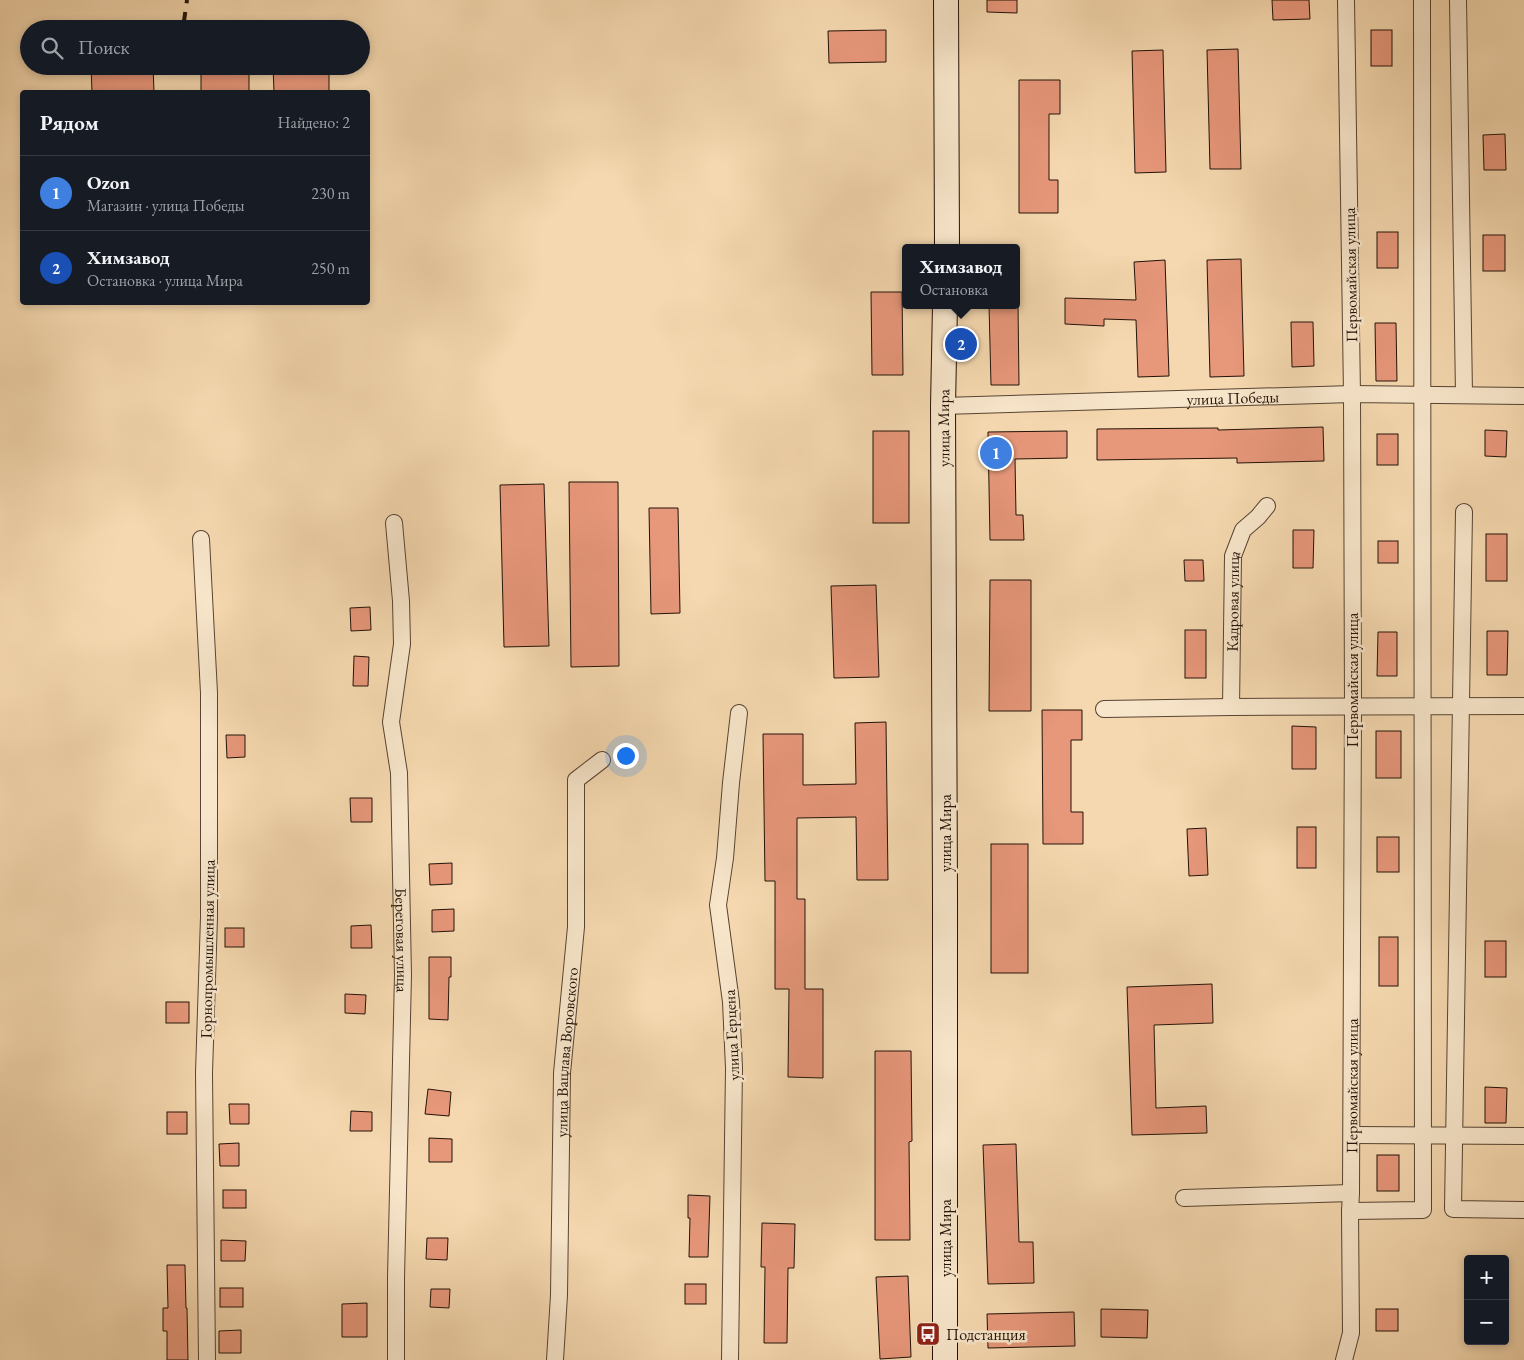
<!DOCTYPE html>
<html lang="ru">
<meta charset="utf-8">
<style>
body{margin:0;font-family:"EB Garamond",serif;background:#242831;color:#f1f3f6}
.controls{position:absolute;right:15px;bottom:15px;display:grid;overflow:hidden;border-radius:5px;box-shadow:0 2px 8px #0003}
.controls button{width:45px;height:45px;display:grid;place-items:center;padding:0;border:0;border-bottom:1px solid #363941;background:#171b24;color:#f1f3f6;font:25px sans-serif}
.you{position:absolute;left:625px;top:755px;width:18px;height:18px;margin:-12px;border:4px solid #fff;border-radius:50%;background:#1a73e8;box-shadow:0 0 0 8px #1a73e833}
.badge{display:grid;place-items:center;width:32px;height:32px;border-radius:50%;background:#d93025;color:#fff;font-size:16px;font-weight:700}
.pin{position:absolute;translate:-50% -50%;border:2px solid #fff;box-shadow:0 1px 5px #0006}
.popup{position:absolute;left:902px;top:244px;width:118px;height:65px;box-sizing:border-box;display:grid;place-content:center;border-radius:5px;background:#171b24;filter:drop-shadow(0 1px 4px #0005);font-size:16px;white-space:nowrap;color:#9ea1a6}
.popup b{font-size:19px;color:#f1f3f6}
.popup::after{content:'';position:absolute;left:50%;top:100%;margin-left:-10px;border:10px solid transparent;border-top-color:#171b24}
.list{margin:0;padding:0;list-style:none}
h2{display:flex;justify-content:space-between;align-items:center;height:65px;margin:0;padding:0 20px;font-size:21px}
h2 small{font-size:16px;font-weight:400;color:#9ea1a6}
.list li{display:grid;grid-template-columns:32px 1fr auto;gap:15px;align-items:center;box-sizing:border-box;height:75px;padding:0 20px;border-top:1px solid #363941}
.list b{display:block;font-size:19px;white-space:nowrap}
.list p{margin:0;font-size:16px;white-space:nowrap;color:#9ea1a6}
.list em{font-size:16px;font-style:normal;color:#9ea1a6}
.icon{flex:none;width:28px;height:28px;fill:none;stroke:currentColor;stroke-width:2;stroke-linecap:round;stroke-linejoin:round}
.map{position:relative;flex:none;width:1524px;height:1360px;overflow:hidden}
.search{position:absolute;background:#171b24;box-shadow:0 2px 8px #0003;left:20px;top:20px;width:350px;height:55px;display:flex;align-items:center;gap:12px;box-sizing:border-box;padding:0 18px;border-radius:28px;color:#9ea1a6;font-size:19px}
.panel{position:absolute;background:#171b24;box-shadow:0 2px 8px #0003;left:20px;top:90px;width:350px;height:215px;border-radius:5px}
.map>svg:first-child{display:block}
.building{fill:#e7977a;stroke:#221208}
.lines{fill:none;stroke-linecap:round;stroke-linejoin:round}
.street-casing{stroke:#574432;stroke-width:18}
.secondary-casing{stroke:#221208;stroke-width:26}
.street{stroke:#f8e6cb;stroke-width:16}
.secondary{stroke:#f8e6cb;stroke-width:24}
.rail{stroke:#221208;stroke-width:4;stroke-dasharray:9 9;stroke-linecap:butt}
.labels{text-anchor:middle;stroke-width:5;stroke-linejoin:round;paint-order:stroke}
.street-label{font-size:16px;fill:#221208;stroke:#f8e6cb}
.poi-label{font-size:16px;fill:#221208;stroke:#f8e6cb;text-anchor:start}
</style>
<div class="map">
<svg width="1524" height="1360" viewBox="0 0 1524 1360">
<rect width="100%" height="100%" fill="#f5d8af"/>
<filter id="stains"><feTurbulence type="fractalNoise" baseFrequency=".004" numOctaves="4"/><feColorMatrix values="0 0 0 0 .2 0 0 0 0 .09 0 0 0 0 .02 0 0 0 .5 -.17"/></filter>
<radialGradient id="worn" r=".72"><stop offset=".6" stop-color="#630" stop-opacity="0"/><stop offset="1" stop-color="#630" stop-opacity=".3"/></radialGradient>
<g class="building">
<path d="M 987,0 L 1017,0 L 1017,13 L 987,12 Z"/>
<path d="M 1272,0 L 1309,0 L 1310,19 L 1273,20 Z"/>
<path d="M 886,30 L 886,62 L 829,63 L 828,31 Z"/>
<rect x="1371" y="30" width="21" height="36"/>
<path d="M 1238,49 L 1241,169 L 1210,169 L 1207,50 Z"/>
<path d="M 1163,50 L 1166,172 L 1135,173 L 1132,51 Z"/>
<path d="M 91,66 L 153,66 L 154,92 L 92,92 Z"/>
<rect x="201" y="66" width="48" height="26"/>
<path d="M 273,66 L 329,66 L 329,92 L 274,92 Z"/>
<path d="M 1019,80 L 1060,80 L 1060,114 L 1049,114 L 1049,180 L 1058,180 L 1058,213 L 1019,213 Z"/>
<path d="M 1505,134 L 1506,170 L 1484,170 L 1483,135 Z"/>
<rect x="1377" y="232" width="21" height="36"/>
<rect x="1483" y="235" width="22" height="36"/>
<path d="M 1241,259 L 1244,376 L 1210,377 L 1207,260 Z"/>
<path d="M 1165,260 L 1169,376 L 1138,377 L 1136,320 L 1104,319 L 1104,326 L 1065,324 L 1065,298 L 1136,300 L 1134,262 Z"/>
<path d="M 871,292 L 902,292 L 903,375 L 872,375 Z"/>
<path d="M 989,305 L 1018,305 L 1019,385 L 991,385 Z"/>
<path d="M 1291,322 L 1313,322 L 1314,366 L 1292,367 Z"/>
<path d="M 1375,323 L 1396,323 L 1397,381 L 1376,381 Z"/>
<path d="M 1323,427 L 1324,461 L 1237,463 L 1237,458 L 1097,460 L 1097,429 L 1218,428 L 1218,430 Z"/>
<path d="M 1485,430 L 1507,431 L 1506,457 L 1485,456 Z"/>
<rect x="873" y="431" width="36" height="92"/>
<path d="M 1067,431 L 1067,458 L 1015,459 L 1016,515 L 1023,515 L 1024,540 L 990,540 L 988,432 Z"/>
<rect x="1377" y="434" width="21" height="31"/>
<path d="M 569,482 L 618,482 L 619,666 L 571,667 Z"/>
<path d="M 544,484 L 549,646 L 504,647 L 500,485 Z"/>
<path d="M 649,508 L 678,508 L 680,613 L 651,614 Z"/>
<path d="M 1293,530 L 1314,530 L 1313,568 L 1293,568 Z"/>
<rect x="1486" y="534" width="21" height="47"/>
<rect x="1378" y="541" width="20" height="22"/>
<path d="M 1184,560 L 1203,560 L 1204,581 L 1185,581 Z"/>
<path d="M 990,580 L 1031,580 L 1031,711 L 989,711 Z"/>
<path d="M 876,585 L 879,677 L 834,678 L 831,586 Z"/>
<path d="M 370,607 L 371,630 L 351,631 L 350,608 Z"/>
<rect x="1185" y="630" width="21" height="48"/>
<path d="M 1487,631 L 1508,631 L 1507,675 L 1487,675 Z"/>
<path d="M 1378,632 L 1397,632 L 1397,676 L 1377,676 Z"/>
<path d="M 354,656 L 369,657 L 368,686 L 353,686 Z"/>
<path d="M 1042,710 L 1082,710 L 1082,740 L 1071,740 L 1071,812 L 1083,812 L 1083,844 L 1043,844 Z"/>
<path d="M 886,722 L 888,880 L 857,880 L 856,817 L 797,818 L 797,899 L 805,899 L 805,989 L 823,989 L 823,1078 L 788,1077 L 789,989 L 775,989 L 775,881 L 765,881 L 763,734 L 803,734 L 803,785 L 856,784 L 855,723 Z"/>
<path d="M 1292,726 L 1316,727 L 1316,769 L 1292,769 Z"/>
<rect x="1376" y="731" width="25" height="47"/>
<path d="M 226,735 L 245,735 L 245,757 L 227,758 Z"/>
<path d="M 350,798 L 372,798 L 372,822 L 351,822 Z"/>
<rect x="1297" y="827" width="19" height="41"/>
<path d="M 1206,828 L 1208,875 L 1189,876 L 1187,829 Z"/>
<rect x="1377" y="837" width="22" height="35"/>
<rect x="991" y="844" width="37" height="129"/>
<path d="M 452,863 L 452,884 L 430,885 L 429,864 Z"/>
<path d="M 454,909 L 454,931 L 432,932 L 432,910 Z"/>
<path d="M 371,925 L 372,948 L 351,948 L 351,926 Z"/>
<rect x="225" y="928" width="19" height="19"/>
<rect x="1379" y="937" width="19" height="49"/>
<rect x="1485" y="941" width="21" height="36"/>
<path d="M 429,957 L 451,957 L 451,977 L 449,977 L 448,1020 L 429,1019 Z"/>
<path d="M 1212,984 L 1213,1023 L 1154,1025 L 1156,1108 L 1206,1106 L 1207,1133 L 1132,1135 L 1127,987 Z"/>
<path d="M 345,994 L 366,995 L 365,1014 L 345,1013 Z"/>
<rect x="166" y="1002" width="23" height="21"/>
<path d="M 875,1051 L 911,1051 L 912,1141 L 909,1142 L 910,1240 L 875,1240 Z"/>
<path d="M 1485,1087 L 1507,1088 L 1506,1123 L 1485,1123 Z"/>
<path d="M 428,1089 L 451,1092 L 449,1116 L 425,1114 Z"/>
<path d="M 229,1104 L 249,1104 L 249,1124 L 230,1124 Z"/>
<path d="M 351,1111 L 372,1112 L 372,1131 L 350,1131 Z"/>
<rect x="167" y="1112" width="20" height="22"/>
<path d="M 429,1138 L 452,1139 L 452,1162 L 429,1162 Z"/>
<path d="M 239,1143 L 239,1166 L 220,1166 L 219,1144 Z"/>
<path d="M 1016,1144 L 1019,1242 L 1033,1242 L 1034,1283 L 988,1284 L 983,1145 Z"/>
<rect x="1377" y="1155" width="22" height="36"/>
<rect x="223" y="1190" width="23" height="18"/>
<path d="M 688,1195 L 710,1196 L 708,1257 L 689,1257 L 690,1218 L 688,1218 Z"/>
<path d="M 762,1223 L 795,1224 L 794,1268 L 788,1268 L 787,1343 L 764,1343 L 765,1267 L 761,1267 Z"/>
<path d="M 427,1238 L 448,1238 L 447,1260 L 426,1259 Z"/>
<path d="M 221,1240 L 246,1241 L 245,1261 L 221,1261 Z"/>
<path d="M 167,1265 L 185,1265 L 186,1308 L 187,1308 L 188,1360 L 167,1360 L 167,1331 L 163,1331 L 163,1308 L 168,1308 Z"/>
<path d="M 908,1276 L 911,1357 L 880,1359 L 876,1277 Z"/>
<rect x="685" y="1284" width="21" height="20"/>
<rect x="220" y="1288" width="23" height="19"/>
<path d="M 431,1289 L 450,1289 L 449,1308 L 430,1307 Z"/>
<path d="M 367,1303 L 367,1337 L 342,1337 L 342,1304 Z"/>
<path d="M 1101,1309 L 1148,1310 L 1147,1338 L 1101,1337 Z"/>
<rect x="1376" y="1309" width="22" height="22"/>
<path d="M 1074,1312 L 1075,1346 L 988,1348 L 987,1314 Z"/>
<path d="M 241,1330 L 241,1353 L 219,1353 L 219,1331 Z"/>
</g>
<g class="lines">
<defs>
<g id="street">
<path d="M 1458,0 L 1464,395"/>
<path id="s1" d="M 943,406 L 1352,394 L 1524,396"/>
<path d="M 1464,512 L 1453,1209 L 1524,1210"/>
<path id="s2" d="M 394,523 L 401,601 L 402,644 L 391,722 L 399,773 L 403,975 L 396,1278 L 396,1360"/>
<path d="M 201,539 L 209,693 L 209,917 L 204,1073 L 207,1360"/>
<path id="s3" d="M 1231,707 L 1233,556 L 1243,530 L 1258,517 L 1267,506"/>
<path d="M 1104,709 L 1231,707 L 1524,706"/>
<path d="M 1352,1135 L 1524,1136"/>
<path d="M 1184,1198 L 1351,1193"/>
<path d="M 1350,1211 L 1423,1210 L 1422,0"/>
<path id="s4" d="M 555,1360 L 559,1295 L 562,1073 L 576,927 L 576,780 L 602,760"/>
<path d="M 730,1360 L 734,1068 L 731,1002 L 718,905 L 725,858 L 731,783 L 739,713"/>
<path id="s5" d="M 1344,1360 L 1351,1333 L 1350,1211 L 1351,1193 L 1353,706 L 1352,394 L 1346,0"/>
</g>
<g id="secondary">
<path d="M 946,0 L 947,248"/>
<path id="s6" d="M 945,1360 L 945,895 L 943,406 L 945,305"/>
</g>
</defs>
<use href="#street" class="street-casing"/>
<use href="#secondary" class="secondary-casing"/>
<use href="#street" class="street"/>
<use href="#secondary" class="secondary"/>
<path class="rail" d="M 184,21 L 187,0"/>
</g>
<defs>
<symbol id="bus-square" viewBox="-11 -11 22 22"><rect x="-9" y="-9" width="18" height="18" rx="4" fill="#8f2418" stroke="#f8e6cb"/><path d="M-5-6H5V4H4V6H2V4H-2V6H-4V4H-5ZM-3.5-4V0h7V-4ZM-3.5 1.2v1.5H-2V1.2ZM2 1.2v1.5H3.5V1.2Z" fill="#fff"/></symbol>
</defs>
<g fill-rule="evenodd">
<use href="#bus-square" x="914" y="1320" width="28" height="28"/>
</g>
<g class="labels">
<g class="street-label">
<text transform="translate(1350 275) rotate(-91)" y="6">Первомайская улица</text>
<text dy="6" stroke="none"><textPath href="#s1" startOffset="290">улица Победы</textPath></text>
<text dy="6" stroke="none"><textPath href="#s6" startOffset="932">улица Мира</textPath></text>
<text dy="6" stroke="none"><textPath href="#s3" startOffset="106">Кадровая улица</textPath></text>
<text transform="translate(1352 680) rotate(-90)" y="6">Первомайская улица</text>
<text transform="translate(945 833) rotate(-90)" y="6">улица Мира</text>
<text dy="6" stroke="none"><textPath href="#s2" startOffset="419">Береговая улица</textPath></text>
<text transform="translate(207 949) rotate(-89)" y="6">Горнопромышленная улица</text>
<text transform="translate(731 1035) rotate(-93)" y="6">улица Герцена</text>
<text dy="6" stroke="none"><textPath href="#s4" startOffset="308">улица Вацлава Воровского</textPath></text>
<text dy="6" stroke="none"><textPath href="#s5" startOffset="275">Первомайская улица</textPath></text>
<text transform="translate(945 1238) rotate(-90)" y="6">улица Мира</text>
</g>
<g class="poi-label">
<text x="946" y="1340">Подстанция</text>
</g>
</g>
<rect width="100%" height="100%" filter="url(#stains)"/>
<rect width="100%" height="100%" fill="url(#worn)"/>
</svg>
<div class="controls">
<button>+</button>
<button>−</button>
</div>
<div class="you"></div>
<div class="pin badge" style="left:996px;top:453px;background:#3f7fe0">1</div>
<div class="pin badge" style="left:961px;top:344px;background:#1a4fb4">2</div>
<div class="popup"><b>Химзавод</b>Остановка</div>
<div class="search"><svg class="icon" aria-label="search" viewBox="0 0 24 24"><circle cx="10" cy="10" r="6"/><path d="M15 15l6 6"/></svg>Поиск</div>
<section class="panel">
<h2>Рядом<small>Найдено: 2</small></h2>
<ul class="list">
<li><span class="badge" style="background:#3f7fe0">1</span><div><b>Ozon</b><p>Магазин · улица Победы</p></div><em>230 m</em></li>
<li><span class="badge" style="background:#1a4fb4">2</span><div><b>Химзавод</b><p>Остановка · улица Мира</p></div><em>250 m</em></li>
</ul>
</section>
</div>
